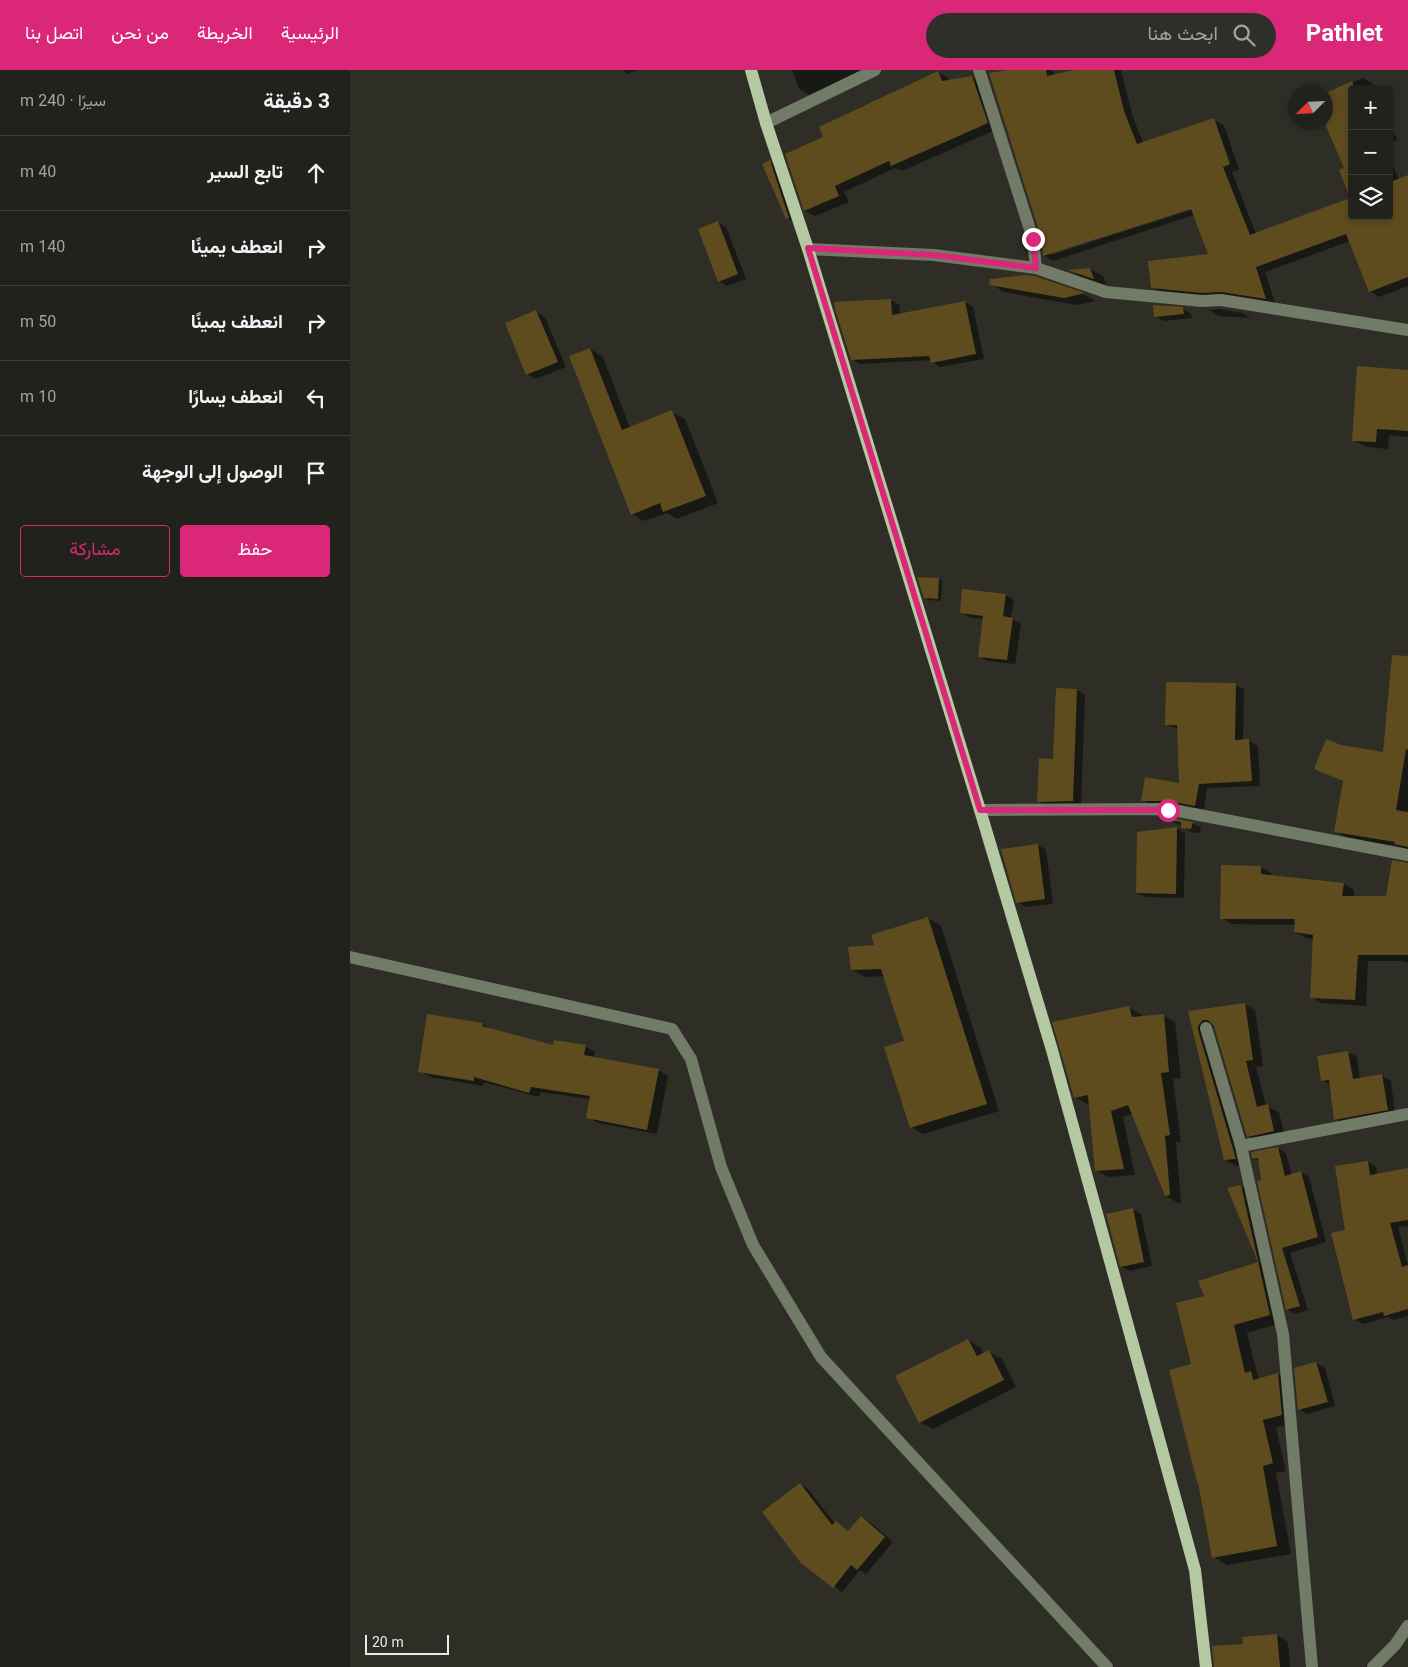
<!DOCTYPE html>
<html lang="ar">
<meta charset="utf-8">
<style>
body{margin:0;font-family:Georgia,Vazirmatn,serif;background:#2e2f2a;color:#f1f3f6;direction:rtl}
.controls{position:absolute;right:15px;top:15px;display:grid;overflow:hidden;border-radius:5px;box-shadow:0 2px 8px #0003}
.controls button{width:45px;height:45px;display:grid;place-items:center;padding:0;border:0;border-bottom:1px solid #3f3f3b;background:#22221d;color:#f1f3f6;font:25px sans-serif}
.compass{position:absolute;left:938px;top:15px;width:45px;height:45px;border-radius:50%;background:#22221d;box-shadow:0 2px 8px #0003;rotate:246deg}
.scale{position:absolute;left:15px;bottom:12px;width:84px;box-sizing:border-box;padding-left:5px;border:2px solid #eaeae5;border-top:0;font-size:14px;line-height:18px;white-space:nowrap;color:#eaeae5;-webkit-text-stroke:4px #2e2e27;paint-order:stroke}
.stop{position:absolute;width:15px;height:15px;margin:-11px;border:4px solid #db2777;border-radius:50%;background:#fff}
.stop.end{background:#db2777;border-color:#fff;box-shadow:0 1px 5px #0008}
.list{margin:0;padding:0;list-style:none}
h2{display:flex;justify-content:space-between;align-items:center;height:65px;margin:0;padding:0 20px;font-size:21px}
h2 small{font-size:16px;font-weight:400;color:#a2a4a4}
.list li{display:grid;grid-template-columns:32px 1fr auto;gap:15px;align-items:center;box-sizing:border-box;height:75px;padding:0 20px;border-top:1px solid #3f3f3b}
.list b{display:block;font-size:19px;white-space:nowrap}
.list em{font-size:16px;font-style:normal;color:#a2a4a4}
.actions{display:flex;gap:10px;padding:15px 20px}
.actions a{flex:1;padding:11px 0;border:1px solid #db2777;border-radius:5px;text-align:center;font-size:18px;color:#db2777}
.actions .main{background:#db2777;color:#fff}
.icon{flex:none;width:28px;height:28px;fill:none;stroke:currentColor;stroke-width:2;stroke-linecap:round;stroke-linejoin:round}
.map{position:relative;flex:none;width:1058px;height:1597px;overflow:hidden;direction:ltr}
header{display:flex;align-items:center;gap:30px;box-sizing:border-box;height:70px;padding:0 25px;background:#db2777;color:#fff}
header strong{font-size:24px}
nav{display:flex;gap:28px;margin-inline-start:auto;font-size:18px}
.search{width:350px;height:45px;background:#2e2f2a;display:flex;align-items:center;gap:12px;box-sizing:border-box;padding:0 18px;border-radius:28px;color:#a2a4a4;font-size:19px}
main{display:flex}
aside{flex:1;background:#22221d}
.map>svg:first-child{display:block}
.shadow{fill:#0007;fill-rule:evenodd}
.building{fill:#5f4c1e}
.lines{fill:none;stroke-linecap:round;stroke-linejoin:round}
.minor{stroke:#717b68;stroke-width:12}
.major{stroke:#b4c8a1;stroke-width:12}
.route{stroke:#db2777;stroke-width:6}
</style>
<header>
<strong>Pathlet</strong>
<div class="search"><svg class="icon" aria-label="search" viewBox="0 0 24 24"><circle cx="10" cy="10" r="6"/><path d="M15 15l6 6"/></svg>ابحث هنا</div>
<nav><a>الرئيسية</a><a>الخريطة</a><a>من نحن</a><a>اتصل بنا</a></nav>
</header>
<main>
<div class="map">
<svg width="1058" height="1597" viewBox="0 0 1058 1597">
<rect width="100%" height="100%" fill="#2e2e27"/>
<g class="shadow">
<path d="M 272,0 L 288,0 L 278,4 Z"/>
<path d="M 442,0 L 522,0 L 460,25 L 449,19 Z"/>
<path d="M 667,0 L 702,0 L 705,6 L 730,0 L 771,0 L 783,47 L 793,73 L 864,50 L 874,55 L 889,100 L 882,102 L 906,164 L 1002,146 L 1039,146 L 1039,86 L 1049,110 L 1056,107 L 1058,108 L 1058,216 L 1029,227 L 1020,221 L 1000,171 L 915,202 L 925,233 L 812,223 L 802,217 L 860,185 L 844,145 L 703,191 L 694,185 ZM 846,136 L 847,138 L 701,185 L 701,182 Z"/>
<path d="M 588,2 L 598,8 L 599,11 L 622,7 L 632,13 L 647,59 L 552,101 L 545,98 L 494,122 L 499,132 L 465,146 L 455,141 L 475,67 Z"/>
<path d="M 1013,8 L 1022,13 L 1025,19 L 1002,19 L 996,99 L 975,52 L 976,24 Z"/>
<path d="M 1039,51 L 1047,70 L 1039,73 Z"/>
<path d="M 420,92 L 428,96 L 446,153 L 437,148 Z"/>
<path d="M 367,152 L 376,157 L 396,209 L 377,216 L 369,211 Z"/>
<path d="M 740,199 L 753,206 L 756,215 L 732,207 L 721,201 Z"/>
<path d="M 684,207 L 735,225 L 746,231 L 727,235 L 654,222 L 641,214 Z"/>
<path d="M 541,230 L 549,235 L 550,245 L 615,232 L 623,237 L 634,289 L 590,297 L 582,292 L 582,290 L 510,294 L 502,289 Z"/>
<path d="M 833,239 L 841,244 L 842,248 L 814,251 L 805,246 Z"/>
<path d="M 870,239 L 892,243 L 901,248 L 869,246 L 859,240 Z"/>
<path d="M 186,242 L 195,247 L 216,297 L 186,309 L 177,304 Z"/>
<path d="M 240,279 L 253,287 L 280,358 L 322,342 L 335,349 L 368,433 L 327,449 L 317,443 L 294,451 L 282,444 Z"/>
<path d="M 1009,298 L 1058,301 L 1058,367 L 1039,365 L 1038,379 L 1016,377 L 1003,370 Z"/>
<path d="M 589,509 L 592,511 L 591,531 L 579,530 L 575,528 Z"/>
<path d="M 655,525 L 664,530 L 661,548 L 671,554 L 665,594 L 638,591 L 629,586 L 634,549 L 619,547 L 611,542 Z"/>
<path d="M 1042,604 L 1058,606 L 1058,780 L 1052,777 L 997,768 L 986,761 L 994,712 L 966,698 L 991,676 L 1034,684 Z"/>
<path d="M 885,615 L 894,619 L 893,671 L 899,671 L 908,676 L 910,716 L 857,718 L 854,740 L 801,735 L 793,730 L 831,714 L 828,659 L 816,654 Z"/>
<path d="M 727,620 L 735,625 L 731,736 L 697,736 L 688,731 L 704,690 Z"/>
<path d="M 819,749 L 842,753 L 851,758 L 850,763 L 841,762 L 832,757 L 832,755 L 827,754 Z"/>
<path d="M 826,758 L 835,763 L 834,828 L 796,827 L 787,823 Z"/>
<path d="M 688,775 L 696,780 L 703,834 L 676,837 L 667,832 Z"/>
<path d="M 1043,792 L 1058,794 L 1058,893 L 1054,891 L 1018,891 L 1016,936 L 972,933 L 961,927 L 964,869 L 956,868 L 945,862 L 946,855 L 882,854 L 871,848 L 911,797 L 921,803 L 921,806 L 994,814 L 1004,820 L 1004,827 L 1037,827 Z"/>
<path d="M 578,848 L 591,856 L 649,1041 L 573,1064 L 561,1057 L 556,972 L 535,906 L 515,907 L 502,900 L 526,876 Z"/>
<path d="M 894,934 L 905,940 L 913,996 L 906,997 L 916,1036 L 929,1042 L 935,1067 L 909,1072 L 898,1066 L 865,957 L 861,958 L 896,1095 L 887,1096 L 875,1090 L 840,942 Z"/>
<path d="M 779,938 L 791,944 L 792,948 L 813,945 L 825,952 L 831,1008 L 823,1009 L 831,1072 L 826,1072 L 831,1132 L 828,1133 L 816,1126 L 783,1044 L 773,1047 L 785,1105 L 758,1107 L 746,1100 L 740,1033 L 737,1034 L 725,1027 Z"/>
<path d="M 132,954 L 143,960 L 204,977 L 235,976 L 245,982 L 244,988 L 308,1000 L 318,1006 L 307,1064 L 248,1053 L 238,1047 L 241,1029 L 190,1022 L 189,1027 L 134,1012 L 133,1016 L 80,1007 L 70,1001 Z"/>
<path d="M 998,982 L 1007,987 L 1010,1009 L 1032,1006 L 1041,1011 L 1045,1044 L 994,1054 L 986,1049 L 981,1015 L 972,1010 L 969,987 Z"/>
<path d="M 928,1078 L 936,1083 L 942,1105 L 950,1102 L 959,1107 L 976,1172 L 940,1183 L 958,1240 L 945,1244 L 937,1239 L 909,1091 L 903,1087 Z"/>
<path d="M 1018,1092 L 1026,1097 L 1027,1105 L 1058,1100 L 1058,1156 L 1048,1157 L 1058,1196 L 1058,1246 L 1043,1250 L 1038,1247 L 1013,1254 L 1004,1249 L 997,1161 Z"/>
<path d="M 891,1116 L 905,1124 L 934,1252 L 897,1263 L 908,1307 L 911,1309 L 928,1304 L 942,1312 L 945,1352 L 926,1358 L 936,1401 L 926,1403 L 941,1484 L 877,1495 L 864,1487 L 842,1295 L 856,1227 L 850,1212 L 910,1193 L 879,1118 Z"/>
<path d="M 782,1139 L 791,1144 L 802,1196 L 780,1201 L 771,1196 Z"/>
<path d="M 618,1270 L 631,1278 L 634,1284 L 639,1282 L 652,1289 L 666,1317 L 583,1359 L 570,1352 Z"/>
<path d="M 966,1293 L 975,1298 L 985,1336 L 957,1344 L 949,1339 Z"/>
<path d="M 450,1414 L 458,1419 L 485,1454 L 486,1452 L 500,1462 L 511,1448 L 520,1452 L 543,1472 L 516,1504 L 510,1500 L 492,1522 L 452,1492 Z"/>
<path d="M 927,1565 L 938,1572 L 940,1597 L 865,1597 L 894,1575 Z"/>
</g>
<g class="building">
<path d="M 659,0 L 696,0 L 697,6 L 724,0 L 764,0 L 774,41 L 787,74 L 864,48 L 880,94 L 873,97 L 900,165 L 1000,128 L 989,100 L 994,98 L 976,56 L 976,23 L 1002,11 L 1005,19 L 1002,19 L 1002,146 L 1039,146 L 1039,102 L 1043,111 L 1058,105 L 1058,207 L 1019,222 L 996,164 L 906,197 L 916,229 L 872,222 L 852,223 L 801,218 L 798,191 L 858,184 L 841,139 L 693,186 L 691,167 L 639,3 Z"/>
<path d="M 588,1 L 592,11 L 622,6 L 638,53 L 541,96 L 539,91 L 485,116 L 489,126 L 454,141 L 435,84 L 473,67 L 469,57 Z"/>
<path d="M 420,90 L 439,148 L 436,149 L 412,94 Z"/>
<path d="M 368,151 L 388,204 L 368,212 L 348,159 Z"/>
<path d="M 740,198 L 744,209 L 717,200 Z"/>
<path d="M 676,205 L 684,206 L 735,223 L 714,228 L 639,215 L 640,209 Z"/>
<path d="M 541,229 L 542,245 L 615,231 L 626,284 L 581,293 L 579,286 L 501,290 L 485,239 L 484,232 Z"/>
<path d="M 803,235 L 833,237 L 834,244 L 804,247 Z"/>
<path d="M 186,240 L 208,292 L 176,305 L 155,253 Z"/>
<path d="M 240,278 L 272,360 L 322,340 L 356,426 L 313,442 L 310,433 L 281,445 L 219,286 Z"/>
<path d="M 1007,296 L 1058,300 L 1058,361 L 1027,359 L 1026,372 L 1002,371 Z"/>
<path d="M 567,507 L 589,508 L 588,529 L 574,528 Z"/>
<path d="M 612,519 L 656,524 L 653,546 L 663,548 L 657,590 L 628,587 L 633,546 L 610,543 Z"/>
<path d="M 1042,585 L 1058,586 L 1058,680 L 1056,679 L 1046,740 L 1058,742 L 1058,777 L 1044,774 L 1045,772 L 984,762 L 993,711 L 964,699 L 976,669 L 991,675 L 1033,682 Z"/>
<path d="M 816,612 L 886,613 L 885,670 L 899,669 L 902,711 L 849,714 L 845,736 L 818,731 L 791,731 L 795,707 L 829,713 L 827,655 L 815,655 Z"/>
<path d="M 706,618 L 727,619 L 723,731 L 687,732 L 689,688 L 703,689 Z"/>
<path d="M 817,747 L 843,752 L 841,759 L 831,758 L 831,752 L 818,750 Z"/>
<path d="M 827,757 L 826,824 L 786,823 L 787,762 Z"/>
<path d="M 688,774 L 695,829 L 666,833 L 651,779 Z"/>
<path d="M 1042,790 L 1058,793 L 1058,885 L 1008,885 L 1005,930 L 960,928 L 963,865 L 944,862 L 945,849 L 870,849 L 871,795 L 911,796 L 911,804 L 994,813 L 992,826 L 1036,826 Z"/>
<path d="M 578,847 L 637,1034 L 560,1058 L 534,977 L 554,971 L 531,899 L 501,900 L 498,877 L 524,875 L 521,865 Z"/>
<path d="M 895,933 L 903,990 L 896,991 L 907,1037 L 918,1034 L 924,1061 L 897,1067 L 864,956 L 858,950 L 853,950 L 848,956 L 848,960 L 886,1089 L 874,1090 L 838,941 Z"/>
<path d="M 779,936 L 782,947 L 814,944 L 819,1002 L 811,1003 L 820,1065 L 815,1066 L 820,1125 L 815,1126 L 778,1035 L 761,1041 L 774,1099 L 745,1101 L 738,1025 L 724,1028 L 702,952 Z"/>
<path d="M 77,944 L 133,953 L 132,956 L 203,975 L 204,970 L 236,975 L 234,985 L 309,999 L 297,1060 L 236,1048 L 240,1026 L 181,1017 L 179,1023 L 124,1007 L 124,1011 L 68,1002 Z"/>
<path d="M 998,981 L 1003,1009 L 1032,1004 L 1038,1040 L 984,1050 L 979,1010 L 971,1011 L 967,986 Z"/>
<path d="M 928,1077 L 935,1106 L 951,1101 L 968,1167 L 932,1178 L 950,1236 L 936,1240 L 907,1111 L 911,1110 L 908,1088 L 902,1088 L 901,1082 Z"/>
<path d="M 1018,1091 L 1020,1105 L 1058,1098 L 1058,1150 L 1040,1153 L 1052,1197 L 1058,1195 L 1058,1239 L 1034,1246 L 1033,1242 L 1003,1250 L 981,1163 L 995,1160 L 985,1096 Z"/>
<path d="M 891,1115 L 920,1245 L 884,1255 L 895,1303 L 901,1301 L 903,1310 L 928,1303 L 932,1345 L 913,1350 L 923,1393 L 913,1396 L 927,1476 L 862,1488 L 848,1412 L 847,1412 L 819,1300 L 841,1294 L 826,1233 L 854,1226 L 848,1211 L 908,1192 L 877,1118 Z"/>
<path d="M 783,1138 L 794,1192 L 770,1197 L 756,1144 Z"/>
<path d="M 618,1269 L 627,1286 L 639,1280 L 654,1310 L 569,1353 L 545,1306 Z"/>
<path d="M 966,1292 L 978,1332 L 948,1340 L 944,1298 Z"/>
<path d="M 450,1413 L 482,1455 L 486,1451 L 498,1461 L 511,1446 L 535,1467 L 507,1500 L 501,1495 L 483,1518 L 451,1493 L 412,1442 Z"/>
<path d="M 927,1564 L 930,1597 L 864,1597 L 862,1576 L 893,1574 L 892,1567 Z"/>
</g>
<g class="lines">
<g class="minor">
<path d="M 629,0 L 683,169 L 686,198"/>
<path d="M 416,53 L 525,0"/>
<path d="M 458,179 L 584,185 L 686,198 L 756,222 L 852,231 L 871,230 L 1058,260"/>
<path d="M 630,740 L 818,739 L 1058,785"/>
<path d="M 0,887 L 322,959 L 341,989 L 371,1097 L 403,1175 L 471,1287 L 757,1597"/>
<path d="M 856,958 L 891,1076 L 933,1264 L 962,1597"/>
<path d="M 891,1076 L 1058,1044"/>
<path d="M 1023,1597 L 1045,1575 L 1058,1556"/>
</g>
<path class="major" d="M 401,0 L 416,53 L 458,179 L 630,740 L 702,980 L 845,1500 L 856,1597"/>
</g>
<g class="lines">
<path class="route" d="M 683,169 L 686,198 L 584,185 L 458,178 L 630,740 L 818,740"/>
</g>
</svg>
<div class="controls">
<button>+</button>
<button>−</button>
<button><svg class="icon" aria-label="layers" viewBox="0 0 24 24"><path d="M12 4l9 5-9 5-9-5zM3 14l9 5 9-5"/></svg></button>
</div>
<svg class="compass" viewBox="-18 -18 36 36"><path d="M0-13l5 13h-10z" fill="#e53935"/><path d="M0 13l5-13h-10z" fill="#a2a4a4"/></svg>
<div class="scale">20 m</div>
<div class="stop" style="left:818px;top:740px"></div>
<div class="stop end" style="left:683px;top:169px"></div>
</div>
<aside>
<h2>3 دقيقة<small>سيرًا · 240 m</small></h2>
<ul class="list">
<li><svg class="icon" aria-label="ahead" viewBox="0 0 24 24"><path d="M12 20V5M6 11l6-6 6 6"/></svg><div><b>تابع السير</b></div><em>40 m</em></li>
<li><svg class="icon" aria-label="right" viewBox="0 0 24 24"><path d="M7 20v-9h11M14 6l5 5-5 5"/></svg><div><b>انعطف يمينًا</b></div><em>140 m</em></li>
<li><svg class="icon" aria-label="right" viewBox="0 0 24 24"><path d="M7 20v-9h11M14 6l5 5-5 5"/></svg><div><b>انعطف يمينًا</b></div><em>50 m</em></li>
<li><svg class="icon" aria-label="left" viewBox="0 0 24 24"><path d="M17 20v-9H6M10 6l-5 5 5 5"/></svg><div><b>انعطف يسارًا</b></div><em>10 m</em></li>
<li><svg class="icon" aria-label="arrive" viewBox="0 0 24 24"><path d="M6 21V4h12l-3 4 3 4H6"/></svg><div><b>الوصول إلى الوجهة</b></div></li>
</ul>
<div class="actions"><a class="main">حفظ</a><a>مشاركة</a></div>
</aside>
</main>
